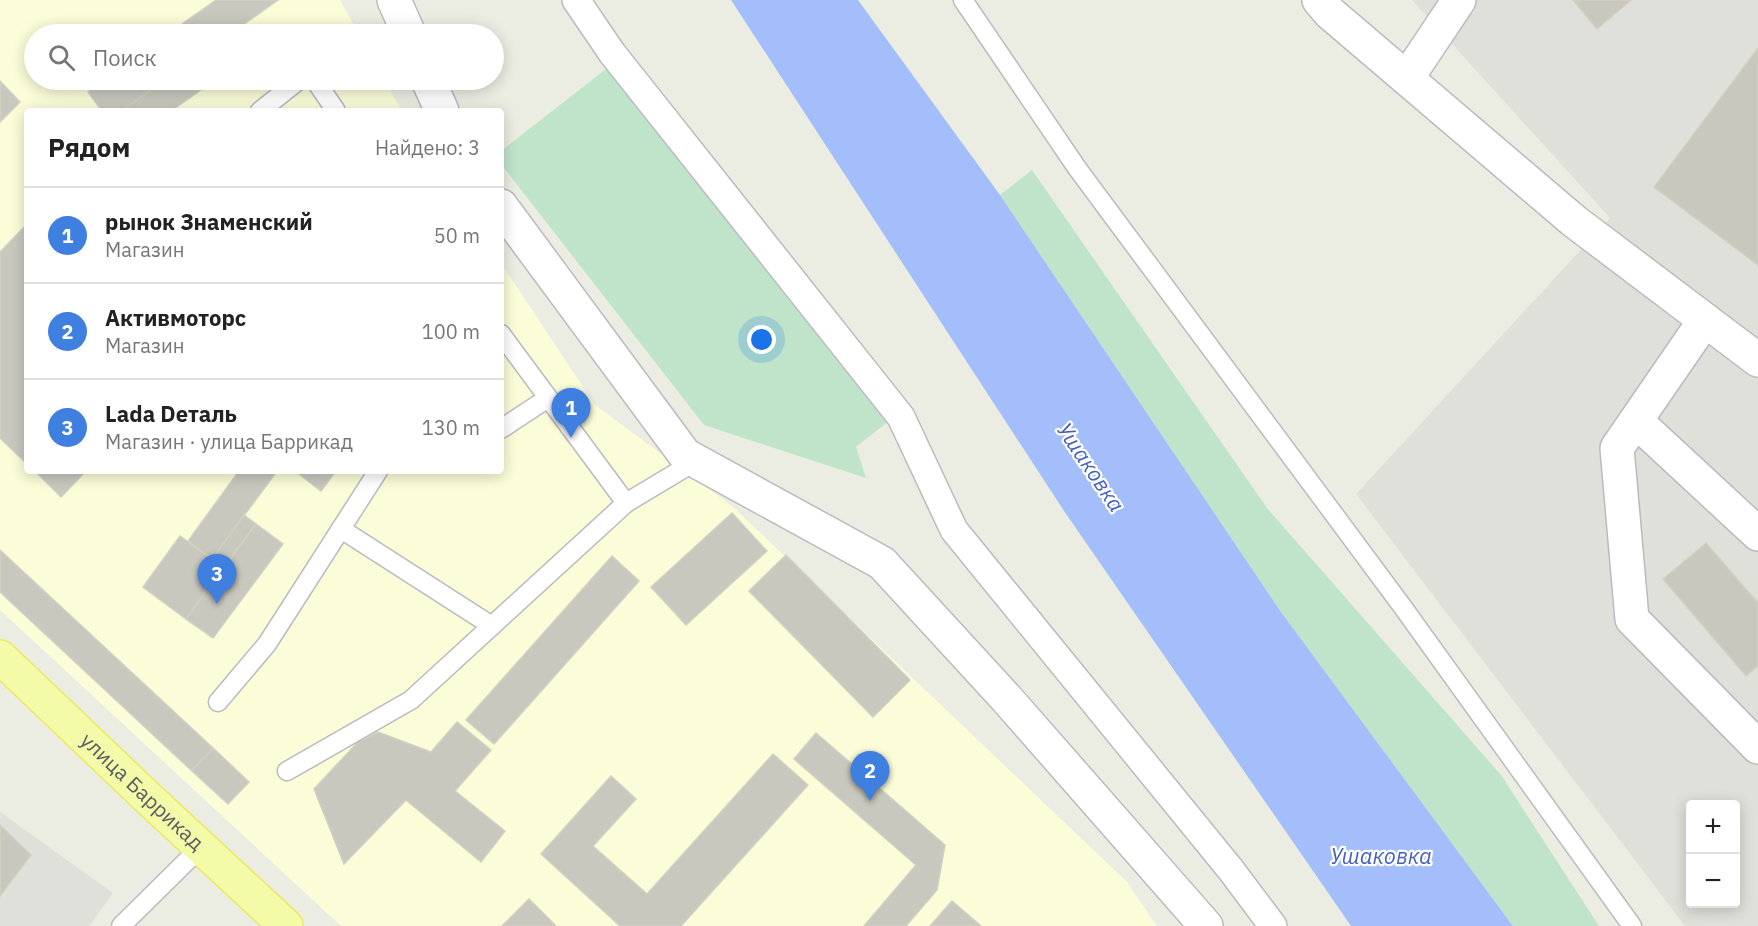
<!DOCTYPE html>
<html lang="ru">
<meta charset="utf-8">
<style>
body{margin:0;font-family:"IBM Plex Sans",sans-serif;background:#f6f6f6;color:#222}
.controls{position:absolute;right:18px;bottom:18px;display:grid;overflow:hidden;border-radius:6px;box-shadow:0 3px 15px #0003}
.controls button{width:54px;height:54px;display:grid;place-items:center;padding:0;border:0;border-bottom:2px solid #e0e0e0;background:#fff;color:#222;font:30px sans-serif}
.you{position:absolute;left:762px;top:340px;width:21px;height:21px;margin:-15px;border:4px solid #fff;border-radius:50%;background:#1a73e8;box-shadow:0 0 0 9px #1a73e833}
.badge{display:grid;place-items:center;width:39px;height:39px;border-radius:50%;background:#e26f33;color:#fff;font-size:20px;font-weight:700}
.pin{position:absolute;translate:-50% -50px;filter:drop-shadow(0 2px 3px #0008)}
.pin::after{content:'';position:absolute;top:32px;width:21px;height:18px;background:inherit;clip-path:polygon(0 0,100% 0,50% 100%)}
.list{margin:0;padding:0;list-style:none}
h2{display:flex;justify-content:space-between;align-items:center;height:78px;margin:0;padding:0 24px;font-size:26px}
h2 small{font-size:20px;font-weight:400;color:#767676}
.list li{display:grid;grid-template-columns:39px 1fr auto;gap:18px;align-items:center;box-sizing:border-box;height:96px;padding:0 24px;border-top:2px solid #e0e0e0}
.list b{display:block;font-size:22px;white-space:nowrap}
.list p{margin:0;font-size:20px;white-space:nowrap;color:#767676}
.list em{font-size:20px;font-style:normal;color:#767676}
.icon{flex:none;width:33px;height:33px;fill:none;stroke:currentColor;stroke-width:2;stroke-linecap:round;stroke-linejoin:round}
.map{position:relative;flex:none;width:1758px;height:926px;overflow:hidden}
.search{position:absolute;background:#fff;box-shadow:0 3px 15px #0003;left:24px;top:24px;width:480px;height:66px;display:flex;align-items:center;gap:15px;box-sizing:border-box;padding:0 21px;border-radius:33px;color:#767676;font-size:22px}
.panel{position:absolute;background:#fff;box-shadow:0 3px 15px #0003;left:24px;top:108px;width:480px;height:366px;border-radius:6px}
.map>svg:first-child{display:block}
.commercial{fill:#fbfcd8}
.industrial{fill:#e0e0da;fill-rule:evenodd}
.green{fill:#bfe4c9}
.water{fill:#a4befb}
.building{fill:#c8c8bf;stroke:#d1d0c1;stroke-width:1.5}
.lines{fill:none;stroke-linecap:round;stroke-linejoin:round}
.service-casing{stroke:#babac0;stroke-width:21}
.pedestrian-casing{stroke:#babac0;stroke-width:30}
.minor-casing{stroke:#babac0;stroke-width:36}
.primary-casing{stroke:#ebe95d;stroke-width:36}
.service{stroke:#fff;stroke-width:18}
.pedestrian{stroke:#fff;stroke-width:27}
.minor{stroke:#fff;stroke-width:33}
.primary{stroke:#f3fba9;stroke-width:33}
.labels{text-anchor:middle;stroke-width:4.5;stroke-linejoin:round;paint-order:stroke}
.street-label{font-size:21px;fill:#5b5c62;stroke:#fff}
.water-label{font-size:22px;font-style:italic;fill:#4762bd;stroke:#fff}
</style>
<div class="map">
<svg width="1758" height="926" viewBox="0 0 1758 926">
<rect width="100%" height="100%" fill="#ecede2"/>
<path class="commercial" d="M 0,0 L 340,0 L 359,34 L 34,34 L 34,80 L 384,80 L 402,111 L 27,111 L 27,471 L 501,471 L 501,263 L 595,405 L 732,506 L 1127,882 L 1157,926 L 341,926 L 0,610 Z"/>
<g class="industrial">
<path d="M 1412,0 L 1758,0 L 1758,926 L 1685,926 L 1356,494 L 1610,218 ZM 1690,804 L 1736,804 L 1736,904 L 1690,904 Z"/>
<path d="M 0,812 L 113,893 L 89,926 L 0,926 Z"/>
</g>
<g class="green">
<path d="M 624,55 L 904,409 L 856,447 L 866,478 L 704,425 L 501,164 L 501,151 Z"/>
<path d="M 1032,170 L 1267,508 L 1501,775 L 1599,926 L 1513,926 L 1281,612 L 1000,195 Z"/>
</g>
<path class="water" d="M 731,0 L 858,0 L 1000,195 L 1281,612 L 1513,926 L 1351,926 L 1064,511 Z"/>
<g class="building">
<path d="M 216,0 L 278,0 L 230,34 L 168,34 Z"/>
<path d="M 1573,0 L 1631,0 L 1597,29 Z"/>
<path d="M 1758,48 L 1758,265 L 1654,187 Z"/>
<path d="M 106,80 L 166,80 L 121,111 L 102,111 L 88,92 Z"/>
<path d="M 166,80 L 215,80 L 171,111 L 121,111 Z"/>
<path d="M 0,81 L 20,102 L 0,122 Z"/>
<path d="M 27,224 L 27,464 L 0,438 L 0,252 Z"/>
<path d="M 35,471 L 86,471 L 61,497 Z"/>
<path d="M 239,471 L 277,471 L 212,559 L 188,541 Z"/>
<path d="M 295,471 L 336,471 L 321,491 Z"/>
<path d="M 732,513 L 767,551 L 686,625 L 651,587 Z"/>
<path d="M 244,515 L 256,524 L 186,619 L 143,587 L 180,536 L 212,559 Z"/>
<path d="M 256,524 L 283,544 L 213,638 L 186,619 Z"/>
<path d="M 1706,543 L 1758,603 L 1758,666 L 1746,676 L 1663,579 Z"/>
<path d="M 0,550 L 213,748 L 192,771 L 0,592 Z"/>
<path d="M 786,555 L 910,680 L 873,717 L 749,591 Z"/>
<path d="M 612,556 L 639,581 L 494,744 L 466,720 Z"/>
<path d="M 457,722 L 491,750 L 455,791 L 505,831 L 481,862 L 406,800 L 344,864 L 314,789 L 358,742 L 378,732 L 431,752 Z"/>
<path d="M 816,733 L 945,845 L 937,890 L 906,926 L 864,926 L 916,865 L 794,759 Z"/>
<path d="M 213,748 L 249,782 L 228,804 L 192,771 Z"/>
<path d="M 773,754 L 808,785 L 681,926 L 620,926 L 541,854 L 611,776 L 636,799 L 593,846 L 647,894 Z"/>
<path d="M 0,825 L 31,855 L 0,896 Z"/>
<path d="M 529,899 L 556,926 L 502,926 Z"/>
<path d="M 952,901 L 981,926 L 930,926 Z"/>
</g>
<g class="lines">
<defs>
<g id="service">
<path d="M 963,0 L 1077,168 L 1402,606 L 1632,926"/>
<path d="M 315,80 L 336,111"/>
<path d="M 260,111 L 299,80"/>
<path d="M 501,429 L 548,398"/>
<path d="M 626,503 L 696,461"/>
<path d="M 341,529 L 492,626"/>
<path d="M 218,702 L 267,644 L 378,471"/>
<path d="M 287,771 L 411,700 L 626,503 L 501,334"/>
<path d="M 121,926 L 201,847"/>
</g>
<path id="pedestrian" d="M 576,0 L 612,53 L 901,417 L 954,530 L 1231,870 L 1273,926"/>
<g id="minor">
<path d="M 394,0 L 409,34"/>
<path d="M 1319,0 L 1330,13 L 1574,221 L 1758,360"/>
<path d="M 1407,78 L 1459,0"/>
<path d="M 428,80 L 442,111"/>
<path d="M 501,206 L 685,455 L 882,563 L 1006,698 L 1206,926"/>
<path d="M 1705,320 L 1617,448 L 1632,619 L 1758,747"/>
<path d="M 1636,421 L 1758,534"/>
</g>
<g id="primary">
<path id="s1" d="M 0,657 L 148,798 L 286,926"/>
</g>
</defs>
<use href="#service" class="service-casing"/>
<use href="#pedestrian" class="pedestrian-casing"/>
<use href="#minor" class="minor-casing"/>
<use href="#primary" class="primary-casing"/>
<use href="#service" class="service"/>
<use href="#pedestrian" class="pedestrian"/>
<use href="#minor" class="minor"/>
<use href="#primary" class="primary"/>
</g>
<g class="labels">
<g class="street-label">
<text dy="7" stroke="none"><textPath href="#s1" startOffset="196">улица Баррикад</textPath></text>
</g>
<g class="water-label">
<text transform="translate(1091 467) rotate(56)" y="8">Ушаковка</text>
<text x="1381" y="864">Ушаковка</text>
</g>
</g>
</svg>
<div class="controls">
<button>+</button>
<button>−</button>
</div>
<div class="you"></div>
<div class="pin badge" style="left:571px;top:438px;background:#3f7fe0">1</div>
<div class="pin badge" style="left:870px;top:801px;background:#3f7fe0">2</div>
<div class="pin badge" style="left:217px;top:604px;background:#3f7fe0">3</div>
<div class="search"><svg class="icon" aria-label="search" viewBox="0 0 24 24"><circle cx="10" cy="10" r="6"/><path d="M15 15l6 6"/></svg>Поиск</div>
<section class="panel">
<h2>Рядом<small>Найдено: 3</small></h2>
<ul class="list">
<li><span class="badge" style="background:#3f7fe0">1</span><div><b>рынок Знаменский</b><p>Магазин</p></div><em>50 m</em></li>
<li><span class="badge" style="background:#3f7fe0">2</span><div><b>Активмоторс</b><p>Магазин</p></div><em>100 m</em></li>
<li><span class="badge" style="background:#3f7fe0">3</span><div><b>Lada Dеталь</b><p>Магазин · улица Баррикад</p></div><em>130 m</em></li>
</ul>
</section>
</div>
